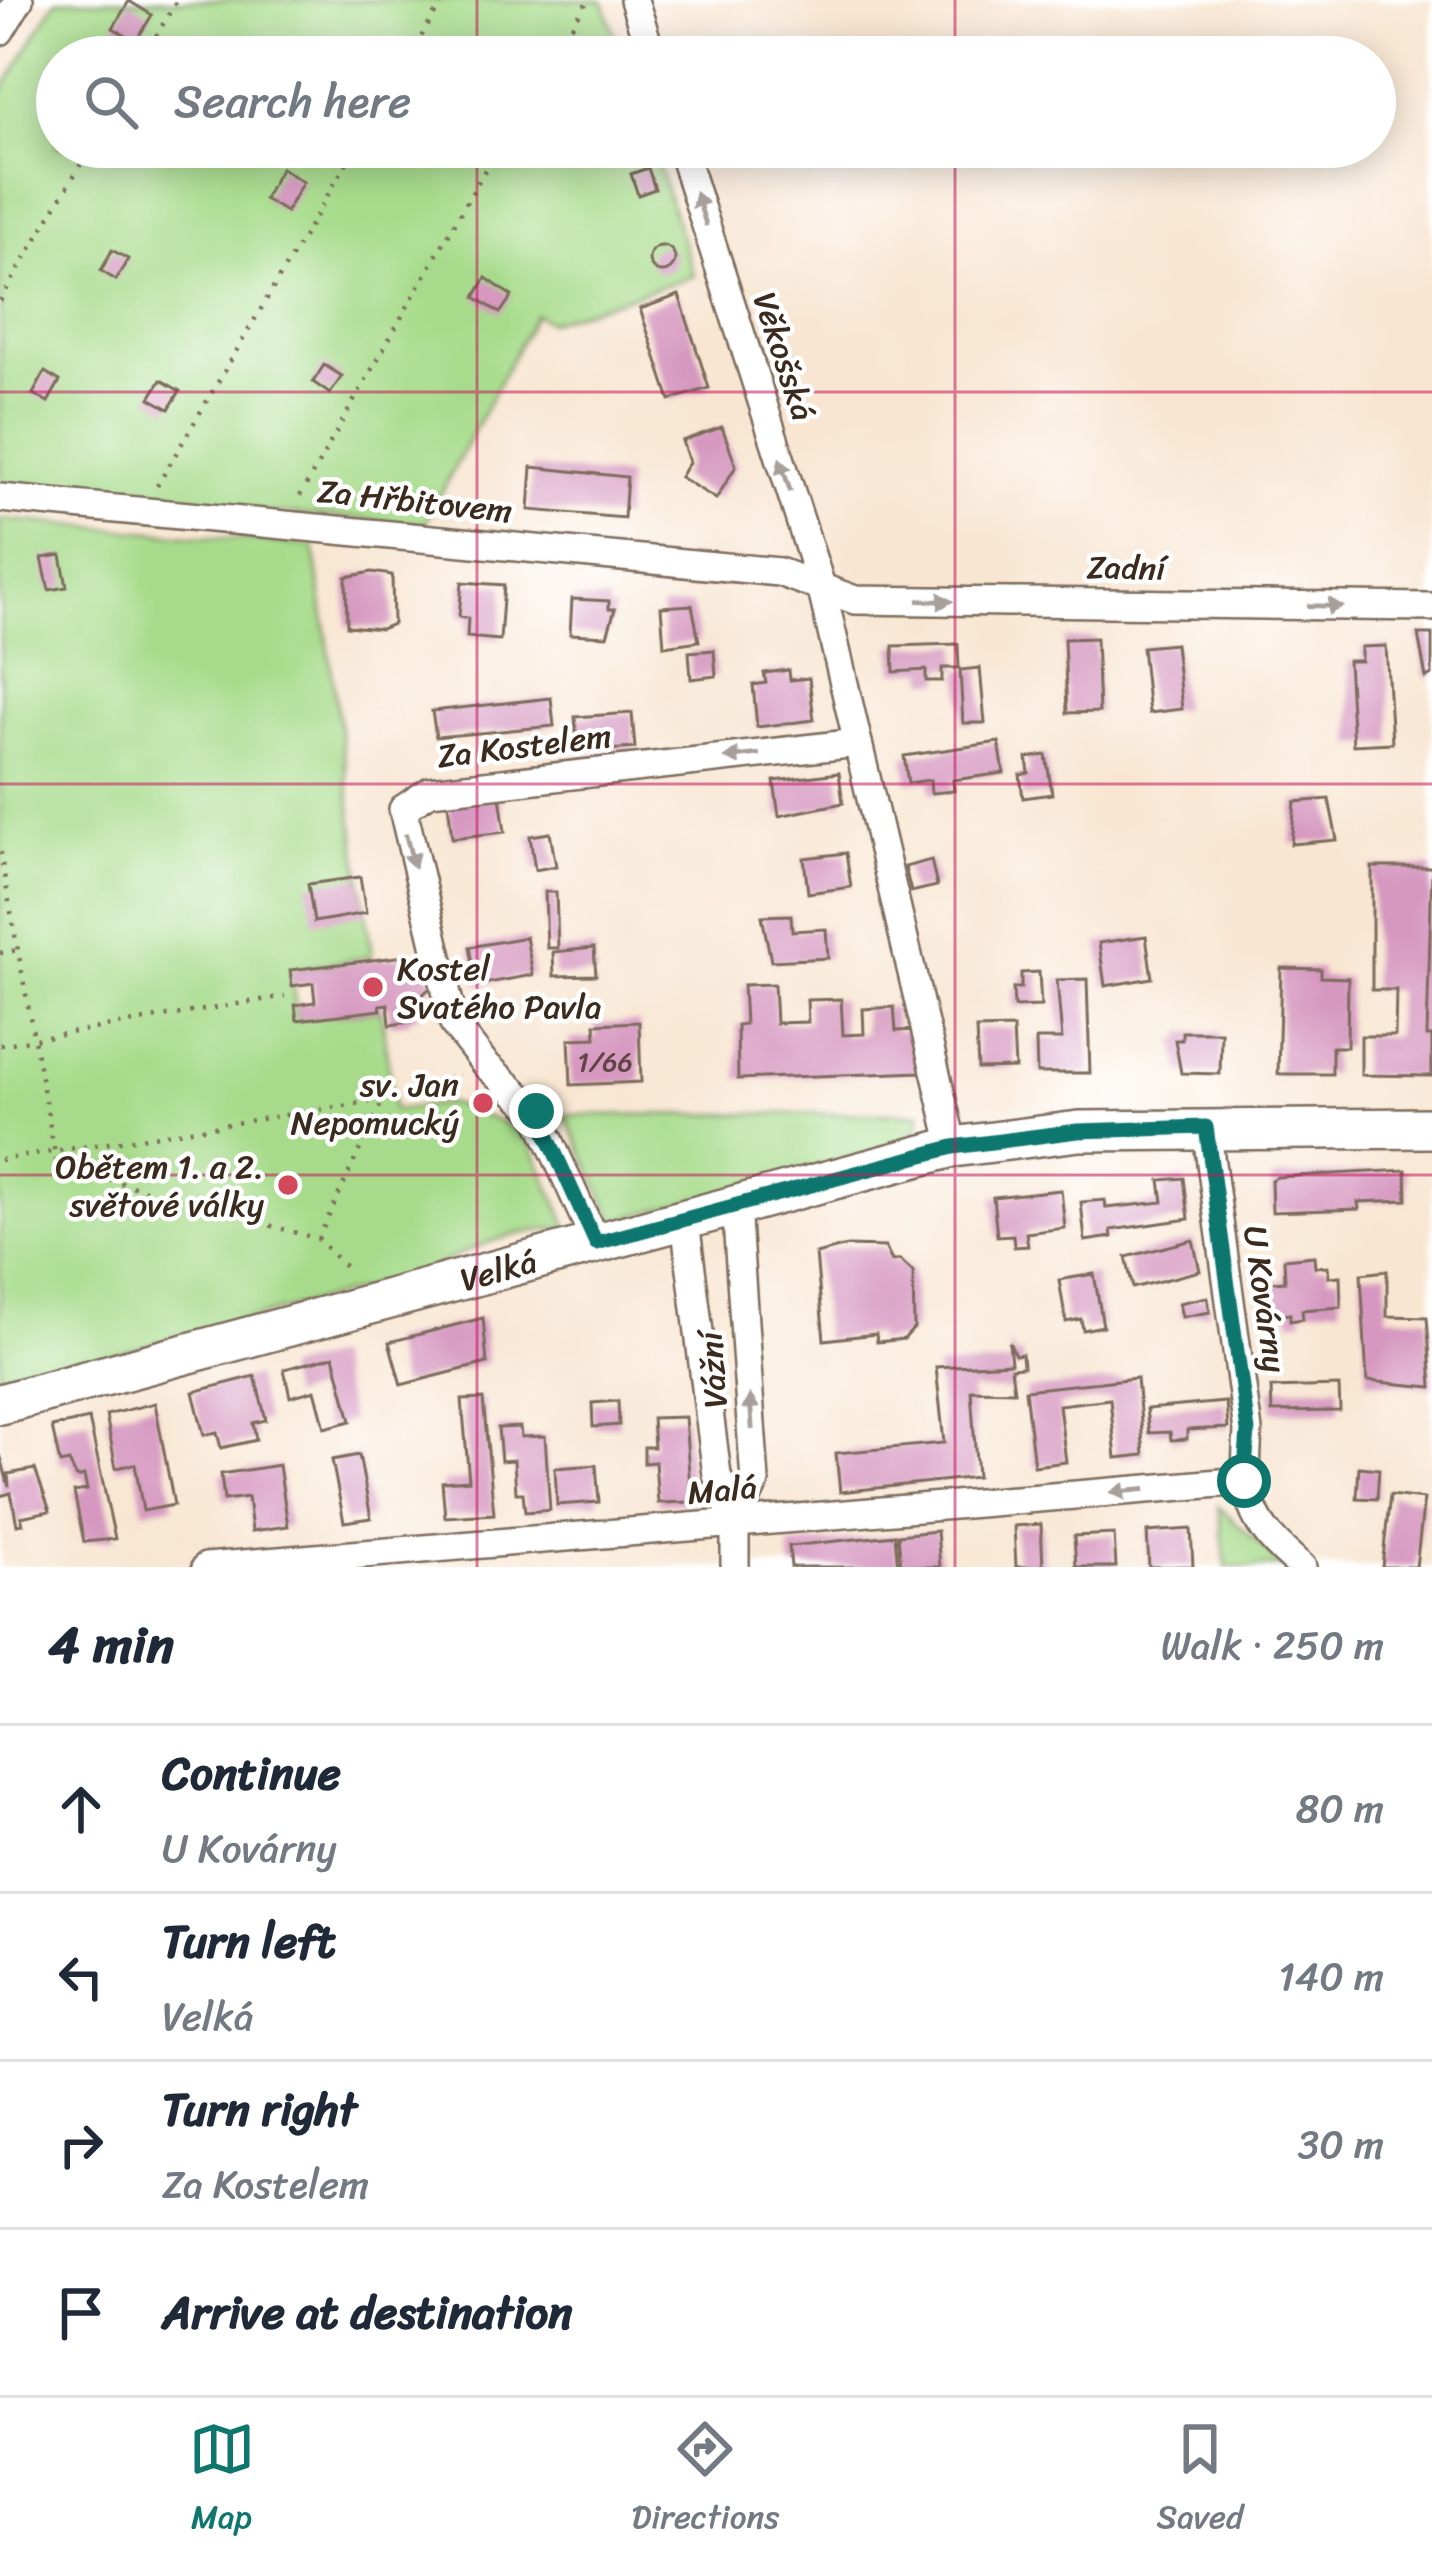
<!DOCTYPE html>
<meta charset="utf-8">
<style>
body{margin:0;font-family:Sriracha,sans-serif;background:#f2f2f3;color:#1f2937}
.stop{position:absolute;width:36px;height:36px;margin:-27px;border:9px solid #0f766e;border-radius:50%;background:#fff}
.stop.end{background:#0f766e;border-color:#fff;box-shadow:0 3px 12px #0008}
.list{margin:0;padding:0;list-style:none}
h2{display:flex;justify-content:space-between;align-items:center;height:156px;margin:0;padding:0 48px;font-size:51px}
h2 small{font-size:39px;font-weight:400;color:#747a83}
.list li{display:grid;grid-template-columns:78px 1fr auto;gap:36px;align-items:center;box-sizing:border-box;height:168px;padding:0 48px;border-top:3px solid #e0e1e3}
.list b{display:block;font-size:45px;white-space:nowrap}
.list p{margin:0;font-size:39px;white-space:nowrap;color:#747a83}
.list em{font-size:39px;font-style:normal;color:#747a83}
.icon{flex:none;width:66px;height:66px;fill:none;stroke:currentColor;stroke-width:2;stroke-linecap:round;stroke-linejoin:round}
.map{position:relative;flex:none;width:1432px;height:1567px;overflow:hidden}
.search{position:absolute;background:#fff;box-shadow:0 6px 30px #0003;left:36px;right:36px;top:36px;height:132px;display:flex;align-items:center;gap:30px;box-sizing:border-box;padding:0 42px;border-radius:66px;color:#747a83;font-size:45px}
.sheet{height:828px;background:#fff}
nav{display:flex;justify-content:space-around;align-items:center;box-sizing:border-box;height:168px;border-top:3px solid #e0e1e3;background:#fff;font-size:33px;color:#747a83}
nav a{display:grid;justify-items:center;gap:6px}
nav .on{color:#0f766e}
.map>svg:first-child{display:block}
.green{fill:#a7db8b;stroke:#718254;stroke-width:3}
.building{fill:#d697c0}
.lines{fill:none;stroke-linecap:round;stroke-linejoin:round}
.street-casing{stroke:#7d6c5d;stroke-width:32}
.secondary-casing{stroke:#7d6c5d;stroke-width:44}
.path{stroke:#7d6c5d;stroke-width:4.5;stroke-dasharray:3 9;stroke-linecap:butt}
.street{stroke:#fff;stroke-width:27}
.secondary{stroke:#fff;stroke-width:39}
.oneway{fill:#a79f9a}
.route{stroke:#0f766e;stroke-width:15}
.grid{fill:none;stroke:#c2185b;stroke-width:3;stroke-opacity:0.55}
.poi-dot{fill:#d1495b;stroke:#fff;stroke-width:4.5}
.labels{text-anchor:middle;stroke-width:9;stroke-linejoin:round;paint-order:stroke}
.number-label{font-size:27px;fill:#624546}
.street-label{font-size:33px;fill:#3b2a1e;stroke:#fff}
.poi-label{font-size:33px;fill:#3b2a1e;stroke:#fff;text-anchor:end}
</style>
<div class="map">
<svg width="1432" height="1567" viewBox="0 0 1432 1567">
<rect width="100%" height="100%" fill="#fff"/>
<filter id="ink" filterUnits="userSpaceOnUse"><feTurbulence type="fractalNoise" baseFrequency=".00833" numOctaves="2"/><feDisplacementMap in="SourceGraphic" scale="24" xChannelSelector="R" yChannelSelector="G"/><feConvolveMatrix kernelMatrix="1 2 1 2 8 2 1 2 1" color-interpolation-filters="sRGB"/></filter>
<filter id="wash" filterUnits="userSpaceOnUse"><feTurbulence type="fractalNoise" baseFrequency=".004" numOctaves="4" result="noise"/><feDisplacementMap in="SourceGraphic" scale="48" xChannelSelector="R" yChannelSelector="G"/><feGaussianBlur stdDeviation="2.7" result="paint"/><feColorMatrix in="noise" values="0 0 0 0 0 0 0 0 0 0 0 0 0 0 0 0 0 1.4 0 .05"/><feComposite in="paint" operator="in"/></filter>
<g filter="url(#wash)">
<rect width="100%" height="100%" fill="#f8e6d2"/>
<g class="green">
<path d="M 56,0 L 603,0 L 622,57 L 57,57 L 57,147 L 652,147 L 694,276 L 548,322 L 535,314 L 425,524 L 0,492 L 0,95 Z"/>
<path d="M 0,519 L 314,546 L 372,956 L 291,970 L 297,1019 L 381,1010 L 394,1110 L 449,1103 L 525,1131 L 568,1228 C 514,1230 470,1246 424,1273 L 0,1384 Z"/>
<path d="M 920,1113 L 918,1129 L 892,1148 L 614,1221 L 565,1115 Z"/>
<path d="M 1219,1507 L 1284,1567 L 1226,1567 Z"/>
</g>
<g id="blocks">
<g class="building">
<path d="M 129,1 L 152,15 L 136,41 L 113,28 Z"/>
<path d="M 281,168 L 303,182 L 286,212 L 264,199 Z"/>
<path d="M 648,168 L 655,189 L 638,195 L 631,174 Z"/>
<circle cx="662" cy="259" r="13"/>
<path d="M 112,250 L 128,259 L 116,280 L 101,271 Z"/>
<path d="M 486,278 L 512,296 L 500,313 L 475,297 Z"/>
<path d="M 679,295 L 709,388 L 670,400 L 640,309 Z"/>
<path d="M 324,365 L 342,376 L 330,394 L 313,382 Z"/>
<path d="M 45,372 L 60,381 L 48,402 L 33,394 Z"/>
<path d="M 161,380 L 180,391 L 169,409 L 150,398 Z"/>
<path d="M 722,427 L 736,466 L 716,499 L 680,477 L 689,462 L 682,441 Z"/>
<path d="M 532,467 L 627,477 L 624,518 L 529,510 Z"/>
<path d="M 61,555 L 67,587 L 49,590 L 42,558 Z"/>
<path d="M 372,572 L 392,575 L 393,624 L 381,629 L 347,626 L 346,577 Z"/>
<path d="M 462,582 L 504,585 L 500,640 L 467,637 L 468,618 L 459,617 Z"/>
<path d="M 572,599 L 609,601 L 609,609 L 615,609 L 607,636 L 570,634 Z"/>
<path d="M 692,605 L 699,641 L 664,646 L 661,607 Z"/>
<path d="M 1418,634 L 1432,634 L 1432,675 L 1426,678 Z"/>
<path d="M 1096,638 L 1099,712 L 1067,713 L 1064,639 Z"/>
<path d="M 958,644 L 959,668 L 942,668 L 942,681 L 926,681 L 926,670 L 894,672 L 893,646 Z"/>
<path d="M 1175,644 L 1182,709 L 1149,713 L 1142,647 Z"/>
<path d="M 1386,646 L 1392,743 L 1353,745 L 1348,661 L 1361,661 L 1361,647 Z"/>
<path d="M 714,650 L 716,676 L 691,679 L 689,652 Z"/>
<path d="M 980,668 L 985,723 L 963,723 L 960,670 Z"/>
<path d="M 789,670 L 790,680 L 809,678 L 814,720 L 757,727 L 753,685 L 766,683 L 764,673 Z"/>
<path d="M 551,698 L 554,726 L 436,737 L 432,711 Z"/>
<path d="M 632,713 L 635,748 L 578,752 L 575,717 Z"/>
<path d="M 999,742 L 1004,773 L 953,780 L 954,791 L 931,793 L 930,780 L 908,783 L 904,756 Z"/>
<path d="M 1046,755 L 1052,794 L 1023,798 L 1020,775 L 1029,773 L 1027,758 Z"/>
<path d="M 839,773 L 843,803 L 779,816 L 774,781 Z"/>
<path d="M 500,796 L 505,832 L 452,838 L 448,802 Z"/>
<path d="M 1329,799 L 1337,840 L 1291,844 L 1295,802 Z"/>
<path d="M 550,833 L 556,866 L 535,870 L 530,836 Z"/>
<path d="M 846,853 L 851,887 L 808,893 L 804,858 Z"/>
<path d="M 931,860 L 937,886 L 911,892 L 905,867 Z"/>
<path d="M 1372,867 L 1432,867 L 1427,1036 L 1432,1036 L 1432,1076 L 1361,1075 L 1361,1036 L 1395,1036 L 1396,990 L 1372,990 Z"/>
<path d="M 360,877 L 366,913 L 314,922 L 308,884 Z"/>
<path d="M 545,892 L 556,892 L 558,948 L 547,948 Z"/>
<path d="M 791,915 L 792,931 L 826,929 L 828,958 L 771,961 L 762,916 Z"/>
<path d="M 1146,936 L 1152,978 L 1105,986 L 1099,943 Z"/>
<path d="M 526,937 L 533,975 L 477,985 L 470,947 Z"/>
<path d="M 594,948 L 596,975 L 554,976 L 553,952 Z"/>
<path d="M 413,955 L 427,963 L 433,985 L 416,1001 L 418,1016 L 409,1018 L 410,1022 L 390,1025 L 388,1004 L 380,1005 L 381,1010 L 297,1020 L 295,1005 L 315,1002 L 313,983 L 292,986 L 290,970 Z"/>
<path d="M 1281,968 L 1321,969 L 1321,977 L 1348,978 L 1347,1047 L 1332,1047 L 1332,1074 L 1278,1074 Z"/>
<path d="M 1039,972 L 1041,1006 L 1014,1007 L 1013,988 L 1021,988 L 1021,973 Z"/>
<path d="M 1087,979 L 1090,1073 L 1037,1073 L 1036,1039 L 1062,1039 L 1057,980 Z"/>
<path d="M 774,984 L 776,1023 L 808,1022 L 807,1000 L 841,999 L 843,1035 L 864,1034 L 863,1009 L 894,1007 L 896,1031 L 919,1030 L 921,1072 L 738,1079 L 737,1025 L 745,1024 L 743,985 Z"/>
<path d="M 639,1022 L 641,1082 L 571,1085 L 569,1039 L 596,1038 L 595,1024 Z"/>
<path d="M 1013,1028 L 1015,1068 L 978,1069 L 976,1029 Z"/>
<path d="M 1182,1032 L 1221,1032 L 1220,1074 L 1181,1073 L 1175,1040 L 1182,1040 Z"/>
<path d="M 1406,1170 L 1407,1200 L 1358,1202 L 1359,1209 L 1272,1212 L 1271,1180 L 1277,1177 Z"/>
<path d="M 1184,1178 L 1189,1219 L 1111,1230 L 1112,1237 L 1085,1241 L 1081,1202 L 1105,1200 L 1106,1208 L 1163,1202 L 1160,1180 Z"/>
<path d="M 1061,1190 L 1065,1228 L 1026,1233 L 1028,1246 L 1014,1247 L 1013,1235 L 997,1236 L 993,1197 Z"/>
<path d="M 1193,1240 L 1200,1271 L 1133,1288 L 1126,1257 Z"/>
<path d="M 847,1246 L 885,1247 L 892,1261 L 900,1260 L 913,1272 L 914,1328 L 904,1339 L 877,1342 L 876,1334 L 824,1340 L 816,1254 Z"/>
<path d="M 1314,1256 L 1315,1267 L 1328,1266 L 1329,1277 L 1340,1276 L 1341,1307 L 1302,1310 L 1303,1319 L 1290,1321 L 1290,1314 L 1263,1317 L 1259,1283 L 1285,1281 L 1284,1259 Z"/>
<path d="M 1387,1271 L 1387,1316 L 1427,1317 L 1432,1387 L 1367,1381 L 1361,1274 Z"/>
<path d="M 1094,1274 L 1103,1326 L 1083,1330 L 1081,1319 L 1066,1322 L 1059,1280 Z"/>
<path d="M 1207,1297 L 1210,1312 L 1182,1317 L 1179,1303 Z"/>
<path d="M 483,1318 L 487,1363 L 401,1385 L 389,1342 Z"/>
<path d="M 1009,1342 L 1015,1355 L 1022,1354 L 1023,1367 L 1011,1368 L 1014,1391 L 971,1390 L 977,1477 L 840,1492 L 836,1453 L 944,1443 L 936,1367 L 1011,1363 Z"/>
<path d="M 334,1356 L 351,1421 L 325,1428 L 315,1390 L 290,1397 L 284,1369 Z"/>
<path d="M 255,1376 L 266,1420 L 253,1423 L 256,1440 L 221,1448 L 217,1432 L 204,1435 L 193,1392 Z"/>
<path d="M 1137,1378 L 1144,1455 L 1116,1458 L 1110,1399 L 1059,1405 L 1066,1462 L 1034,1466 L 1025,1390 Z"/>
<path d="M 1339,1386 L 1340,1411 L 1272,1412 L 1271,1388 Z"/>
<path d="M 483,1399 L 494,1514 L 445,1517 L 442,1482 L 469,1480 L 462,1400 Z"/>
<path d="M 618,1401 L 619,1425 L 593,1427 L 592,1403 Z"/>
<path d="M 1226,1402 L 1228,1428 L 1187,1430 L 1187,1439 L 1171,1440 L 1170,1432 L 1149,1433 L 1146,1409 Z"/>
<path d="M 155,1403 L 174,1505 L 143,1511 L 135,1464 L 116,1468 L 106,1415 Z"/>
<path d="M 685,1417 L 691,1502 L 658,1503 L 655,1462 L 644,1463 L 644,1447 L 654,1447 L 652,1418 Z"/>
<path d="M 89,1419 L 115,1539 L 84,1542 L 74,1492 L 87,1490 L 84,1476 L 77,1478 L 69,1462 L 60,1464 L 52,1427 Z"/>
<path d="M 520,1427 L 521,1437 L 545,1436 L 550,1510 L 525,1512 L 523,1493 L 516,1493 L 514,1460 L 501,1461 L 498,1428 Z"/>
<path d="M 0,1454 L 9,1487 L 8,1474 L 35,1469 L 50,1511 L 21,1517 L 23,1524 L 17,1525 L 11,1493 L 0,1496 Z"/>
<path d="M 359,1455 L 371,1518 L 344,1522 L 332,1460 Z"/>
<path d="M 279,1465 L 288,1526 L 252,1531 L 248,1497 L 224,1500 L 221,1474 Z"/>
<path d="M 596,1465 L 599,1502 L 557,1505 L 555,1468 Z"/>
<path d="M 1359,1467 L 1379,1469 L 1377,1499 L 1357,1498 Z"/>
<path d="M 1390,1495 L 1424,1499 L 1416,1567 L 1382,1567 Z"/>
<path d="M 1041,1524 L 1043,1567 L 1016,1567 L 1014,1526 Z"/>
<path d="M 1191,1529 L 1193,1566 L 1149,1567 L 1147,1532 Z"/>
<path d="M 937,1531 L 940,1567 L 901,1567 L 898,1535 Z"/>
<path d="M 1114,1534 L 1116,1567 L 1076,1567 L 1074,1536 Z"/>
<path d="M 895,1535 L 898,1567 L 791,1567 L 789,1546 Z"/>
</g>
</g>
</g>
<g filter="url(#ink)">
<use href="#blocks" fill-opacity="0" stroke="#7d6c5d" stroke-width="3"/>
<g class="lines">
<defs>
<g id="street">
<path d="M 634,0 L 652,57"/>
<path d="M 0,31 L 19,0"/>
<path d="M 681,147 L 821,586 L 953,1147"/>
<path d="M 0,498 L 779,572 L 855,600 L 1432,607"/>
<path d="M 1206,1127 L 1248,1431 C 1243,1501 1248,1522 1302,1567"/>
<path d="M 685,1221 L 717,1475 L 735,1524 L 735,1567"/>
<path d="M 596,1243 L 536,1111 L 485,1064 L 454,1024 L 403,809 L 430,791 L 858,743"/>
<path d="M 735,1524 L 755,1481 L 736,1207"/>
<path d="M 206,1567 L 1244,1481"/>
</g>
<g id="secondary">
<path id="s1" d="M 0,1404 L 953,1147 L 1079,1131 L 1432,1128"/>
</g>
</defs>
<use href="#street" class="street-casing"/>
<use href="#secondary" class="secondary-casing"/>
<g class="path">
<path d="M 144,57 L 177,0"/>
<path d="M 409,57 L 443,0"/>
<path d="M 553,57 L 588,0"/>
<path d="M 0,301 L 91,147"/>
<path d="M 157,486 L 356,147"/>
<path d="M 300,496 L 498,147"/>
<path d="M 0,852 L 57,1165 L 318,1239 L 350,1272"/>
<path d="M 0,953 L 18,950"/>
<path d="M 0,1045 L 285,996"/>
<path d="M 0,1160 L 394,1098 L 459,1074"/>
<path d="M 318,1239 L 383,1100"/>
</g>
<use href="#street" class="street"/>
<use href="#secondary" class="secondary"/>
</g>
<defs><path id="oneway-solid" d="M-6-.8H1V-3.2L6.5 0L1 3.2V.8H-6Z" transform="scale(3)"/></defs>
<g class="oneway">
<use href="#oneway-solid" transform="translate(701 209) rotate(-108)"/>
<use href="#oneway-solid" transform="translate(785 475) rotate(-108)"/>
<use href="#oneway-solid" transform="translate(935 601) rotate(1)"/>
<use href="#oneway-solid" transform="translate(1325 606) rotate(1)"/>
<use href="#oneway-solid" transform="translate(742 756) rotate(174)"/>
<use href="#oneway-solid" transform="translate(410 851) rotate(75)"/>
<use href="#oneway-solid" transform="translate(751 1412) rotate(-94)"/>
<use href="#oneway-solid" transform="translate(1128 1491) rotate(175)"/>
</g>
</g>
<g class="lines" filter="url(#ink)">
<path class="route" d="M 536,1111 L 596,1243 L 953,1147 L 1078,1131 L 1206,1127 L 1248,1431 L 1244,1481"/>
</g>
<path class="grid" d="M 477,0 L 477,57M 955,0 L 955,57M 477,147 L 477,1567M 955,147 L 955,1567M 0,392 L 1432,392M 0,784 L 1432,784M 0,1175 L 1432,1175"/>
<g class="poi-dot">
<circle cx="373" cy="987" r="12"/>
<circle cx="483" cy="1103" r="12"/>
<circle cx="288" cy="1185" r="12"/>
</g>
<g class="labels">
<g class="number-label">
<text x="605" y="1071">1/66</text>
</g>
<g class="street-label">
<text transform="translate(785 356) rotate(72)" y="12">Věkošská</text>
<text transform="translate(415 500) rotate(6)" y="12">Za Hřbitovem</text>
<text transform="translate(1126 567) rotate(1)" y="12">Zadní</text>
<text transform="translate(524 745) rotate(-7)" y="12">Za Kostelem</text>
<text dy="12" stroke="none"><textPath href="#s1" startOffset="516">Velká</textPath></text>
<text transform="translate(1266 1299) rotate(82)" y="12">U Kovárny</text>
<text transform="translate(712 1370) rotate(-94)" y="12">Vážní</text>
<text transform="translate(722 1489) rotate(-5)" y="12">Malá</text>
</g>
<g class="poi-label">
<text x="397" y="980" text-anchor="start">Kostel<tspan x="397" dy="38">Svatého Pavla</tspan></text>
<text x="459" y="1096">sv. Jan<tspan x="459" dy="38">Nepomucký</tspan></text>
<text x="264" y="1178">Obětem 1. a 2.<tspan x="264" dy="38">světové války</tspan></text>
</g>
</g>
</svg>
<div class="stop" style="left:1244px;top:1481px"></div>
<div class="stop end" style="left:536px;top:1111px"></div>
<div class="search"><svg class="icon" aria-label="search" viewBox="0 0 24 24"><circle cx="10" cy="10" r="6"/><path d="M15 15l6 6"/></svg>Search here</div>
</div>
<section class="sheet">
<h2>4 min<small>Walk · 250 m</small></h2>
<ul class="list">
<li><svg class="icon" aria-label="ahead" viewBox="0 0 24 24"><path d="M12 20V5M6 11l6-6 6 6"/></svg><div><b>Continue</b><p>U Kovárny</p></div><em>80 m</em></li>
<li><svg class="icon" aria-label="left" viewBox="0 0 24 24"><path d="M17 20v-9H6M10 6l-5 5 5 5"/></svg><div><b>Turn left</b><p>Velká</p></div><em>140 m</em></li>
<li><svg class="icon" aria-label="right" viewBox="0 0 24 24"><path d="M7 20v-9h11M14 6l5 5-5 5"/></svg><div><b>Turn right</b><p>Za Kostelem</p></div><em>30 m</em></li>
<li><svg class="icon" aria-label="arrive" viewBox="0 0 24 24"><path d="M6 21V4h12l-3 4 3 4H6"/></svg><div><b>Arrive at destination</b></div></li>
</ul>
</section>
<nav>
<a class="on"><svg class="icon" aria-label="map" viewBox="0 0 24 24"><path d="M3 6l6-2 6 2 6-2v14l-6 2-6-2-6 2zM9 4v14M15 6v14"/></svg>Map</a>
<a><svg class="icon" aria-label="directions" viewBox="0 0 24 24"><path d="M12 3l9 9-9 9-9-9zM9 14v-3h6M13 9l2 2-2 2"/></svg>Directions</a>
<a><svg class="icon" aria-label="saved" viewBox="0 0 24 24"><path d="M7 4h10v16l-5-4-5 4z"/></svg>Saved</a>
</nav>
